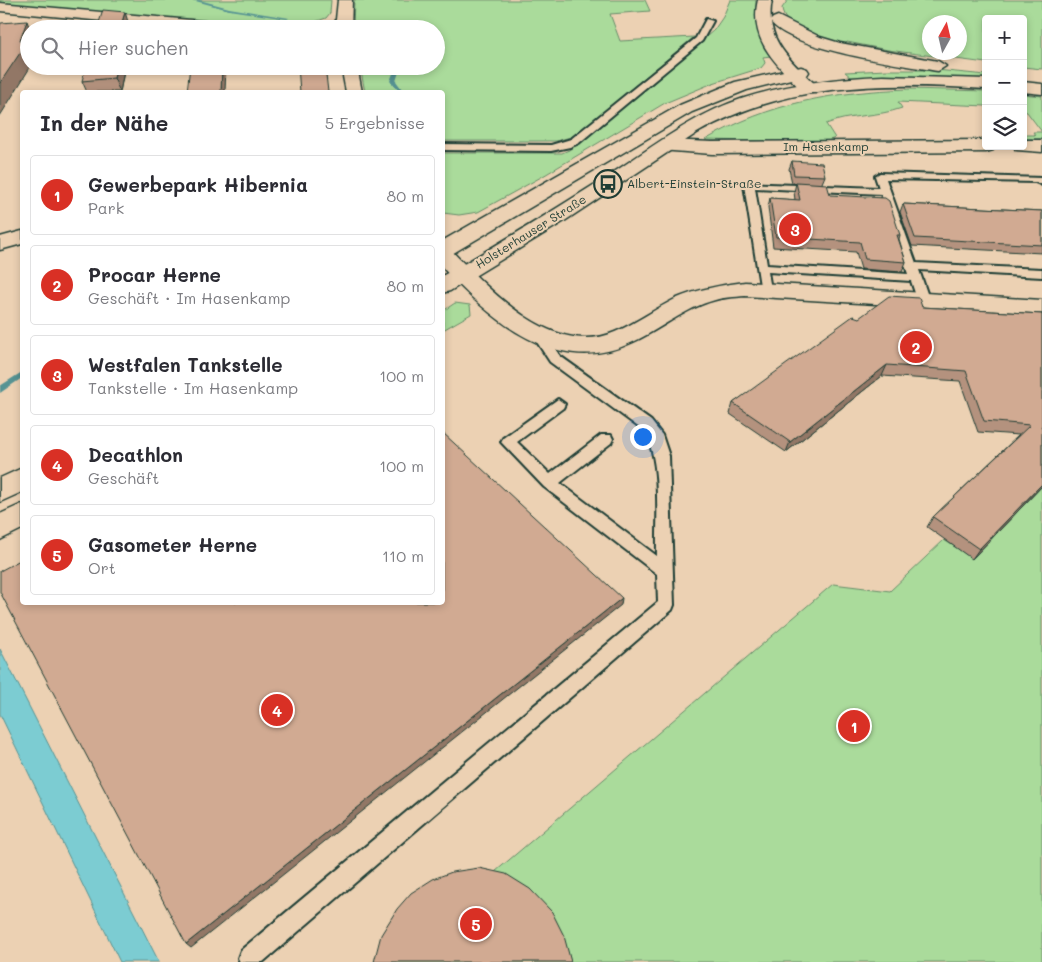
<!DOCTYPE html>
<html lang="de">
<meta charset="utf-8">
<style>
body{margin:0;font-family:Mali,sans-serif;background:#f7f7f7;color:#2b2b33}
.controls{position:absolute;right:15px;top:15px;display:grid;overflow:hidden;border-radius:5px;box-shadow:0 2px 8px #0003}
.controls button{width:45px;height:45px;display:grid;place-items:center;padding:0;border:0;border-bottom:1px solid #e1e1e2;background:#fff;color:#2b2b33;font:25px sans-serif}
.compass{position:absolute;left:922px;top:15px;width:45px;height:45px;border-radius:50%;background:#fff;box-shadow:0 2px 8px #0003;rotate:8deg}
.you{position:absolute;left:642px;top:436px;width:18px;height:18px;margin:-12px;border:4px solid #fff;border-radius:50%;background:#1a73e8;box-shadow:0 0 0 8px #1a73e833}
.badge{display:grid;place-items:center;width:32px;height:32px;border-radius:50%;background:#d93025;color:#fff;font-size:16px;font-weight:700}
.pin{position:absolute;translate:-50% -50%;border:2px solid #fff;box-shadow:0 1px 5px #0006}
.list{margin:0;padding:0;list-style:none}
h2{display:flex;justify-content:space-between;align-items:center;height:65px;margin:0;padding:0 20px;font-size:21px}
h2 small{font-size:16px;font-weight:400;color:#7c7c81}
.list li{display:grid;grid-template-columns:32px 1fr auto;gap:15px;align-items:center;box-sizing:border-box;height:80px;margin:0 10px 10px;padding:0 10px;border:1px solid #e1e1e2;border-radius:5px}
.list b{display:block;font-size:19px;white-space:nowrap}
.list p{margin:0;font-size:16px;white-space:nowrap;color:#7c7c81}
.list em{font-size:16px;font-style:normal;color:#7c7c81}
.icon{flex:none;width:28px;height:28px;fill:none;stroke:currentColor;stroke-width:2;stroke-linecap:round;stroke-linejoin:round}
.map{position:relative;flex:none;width:1042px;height:962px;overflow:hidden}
.search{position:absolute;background:#fff;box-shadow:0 2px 8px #0003;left:20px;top:20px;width:425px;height:55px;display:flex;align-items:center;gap:12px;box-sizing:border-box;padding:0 18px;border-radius:28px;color:#7c7c81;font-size:19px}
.panel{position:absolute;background:#fff;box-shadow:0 2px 8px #0003;left:20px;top:90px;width:425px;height:515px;border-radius:5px}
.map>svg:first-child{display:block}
.green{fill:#aadb9b;stroke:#648c68;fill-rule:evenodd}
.water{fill:#7bccd2;stroke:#569393}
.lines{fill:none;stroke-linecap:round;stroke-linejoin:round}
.stream{fill:#569393;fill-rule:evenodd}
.service-casing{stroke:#1f3d34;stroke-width:4}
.minor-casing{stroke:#1f3d34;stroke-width:3}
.secondary-casing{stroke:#1f3d34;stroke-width:3}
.motorway-casing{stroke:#1f3d34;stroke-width:3}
.service{fill:#ecd1b3;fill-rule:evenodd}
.minor{fill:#ecd1b3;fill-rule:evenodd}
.secondary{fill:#ecd1b3;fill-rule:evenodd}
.motorway{fill:#ecd1b3;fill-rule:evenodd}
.wall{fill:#b4927e;stroke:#1f3d34}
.shaded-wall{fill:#927766;stroke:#1f3d34}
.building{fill:#d1aa92;stroke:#1f3d34}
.labels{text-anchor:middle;stroke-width:4;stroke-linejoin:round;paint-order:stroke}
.far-street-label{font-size:12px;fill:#1f3d34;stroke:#ecd1b3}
.far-poi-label{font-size:12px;fill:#1f3d34;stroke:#ecd1b3;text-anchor:start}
</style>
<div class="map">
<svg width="1042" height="962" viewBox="0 0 1042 962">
<rect width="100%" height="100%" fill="#ecd1b3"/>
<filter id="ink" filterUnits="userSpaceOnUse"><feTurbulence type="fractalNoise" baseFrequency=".02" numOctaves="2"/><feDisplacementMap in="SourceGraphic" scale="10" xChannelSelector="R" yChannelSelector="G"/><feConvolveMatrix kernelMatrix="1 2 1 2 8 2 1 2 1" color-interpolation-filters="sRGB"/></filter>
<g filter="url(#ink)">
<g class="green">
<path d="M 0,0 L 331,0 L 330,13 L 326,18 L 295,29 L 167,21 L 0,4 Z"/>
<path d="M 354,0 L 645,0 L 650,11 L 610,14 L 620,41 L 694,37 L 574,136 L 556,141 L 443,141 L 442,92 L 365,92 L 360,66 L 436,66 L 436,29 L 353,29 Z"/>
<path d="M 730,0 L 756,0 C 754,23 757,38 771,56 L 763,57 L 765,63 L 761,68 L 713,83 L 665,103 L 543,176 L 478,212 L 459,215 L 443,213 L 442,153 L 562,153 L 569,150 L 651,85 L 714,30 L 723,17 Z"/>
<path d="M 788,0 L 1042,0 L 1042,69 L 1023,67 L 1023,19 L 986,19 L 986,63 L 888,50 L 847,42 L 844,45 C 827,39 782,30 782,8 ZM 930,22 L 960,22 L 960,52 L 930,52 Z"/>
<path d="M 886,70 L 936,70 L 986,75 L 986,79 L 902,76 L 852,78 L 845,72 Z"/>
<path d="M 909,89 L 986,91 L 986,106 L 898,102 L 902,108 C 877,117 851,114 826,124 L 835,138 L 825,142 L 705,140 C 771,102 834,92 909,89 Z"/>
<path d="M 1023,94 L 1042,96 L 1042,139 L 1023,139 L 1023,135 L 1035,135 L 1033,132 L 1042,132 L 1027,112 L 1023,111 Z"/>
<path d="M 455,303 L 470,305 L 471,314 L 443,330 L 443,311 Z"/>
<path d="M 1042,486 L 1042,962 L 384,962 L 482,883 L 833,584 L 890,591 L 944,540 L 972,558 Z"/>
</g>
<path class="water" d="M 0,649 L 159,962 L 120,962 L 0,714 Z"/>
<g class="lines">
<g class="stream">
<path d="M 192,0 L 199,0 L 229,8 L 289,18 L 287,19 L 229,10 Z"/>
<path d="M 396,66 L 401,66 L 396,81 L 404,92 L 400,92 L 390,81 Z"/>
<path d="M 22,372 L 22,378 L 0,393 L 0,386 Z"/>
</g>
<defs>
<g id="service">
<path d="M 706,19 L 713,21 L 702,41 L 579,143 L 570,147 L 551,151 L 442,150 L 442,144 L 551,145 L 571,139 L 696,38 Z"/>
<path d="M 880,173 L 1042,178 L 1042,185 L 1035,182 L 886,179 L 916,263 L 1042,269 L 1042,277 L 919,270 L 929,299 L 923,303 L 917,299 L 911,281 L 768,272 L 771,289 L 769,292 L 761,292 L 744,185 L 745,183 L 879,188 L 875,176 ZM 755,188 L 881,194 L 908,274 L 767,265 Z"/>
<path d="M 539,332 L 544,333 L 560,356 L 651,421 L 662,435 L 669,456 L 674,605 L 672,610 L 263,962 L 240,962 L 238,958 L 241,950 L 658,602 L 657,574 L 544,487 L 501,442 L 503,438 L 558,399 L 565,404 L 563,408 L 517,442 L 550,474 L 601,435 L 611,435 L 613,439 L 611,443 L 560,483 L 657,556 C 656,522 663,453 641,429 L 550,362 L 533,336 Z"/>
</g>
<g id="minor">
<path d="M 338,0 L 352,0 L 351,29 L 335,29 Z"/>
<path d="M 0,3 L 236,24 L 243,29 L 185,29 L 0,11 Z"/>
<path d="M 341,66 L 357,66 L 362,92 L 346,92 Z"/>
<path d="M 667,140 L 712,142 L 986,140 L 986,146 L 995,146 L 993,150 L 986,152 L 712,154 L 660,150 L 658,146 L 660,142 Z"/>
<path d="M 1023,140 L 1042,140 L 1042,152 L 1016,150 L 1014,146 L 1023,146 Z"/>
<path d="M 22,231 L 22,244 L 0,250 L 0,237 Z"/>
<path d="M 442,248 L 450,249 C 489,290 553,359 615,332 C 636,323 655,309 675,299 C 698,289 721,285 745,282 L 1042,300 L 1042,314 L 745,296 C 735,297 724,297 715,300 C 685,308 661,329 633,342 C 558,379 491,320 442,267 Z"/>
</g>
<g id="secondary">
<path d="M 801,67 L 807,69 L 809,72 L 807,75 L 747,90 L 692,112 L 450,255 L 442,256 L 442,241 L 680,105 L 735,82 Z"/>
<path d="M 883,76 L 986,79 L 986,89 C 887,82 785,82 697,133 L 563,222 L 450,291 L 442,293 L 442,276 C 501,244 557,208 614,172 C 655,145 694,115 741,99 C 787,84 835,78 883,76 Z"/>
<path d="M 1023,82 L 1042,84 L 1042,94 L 1023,92 Z"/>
<path d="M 22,468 L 22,492 L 0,502 L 0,478 Z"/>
<path d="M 22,504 L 22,529 L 0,540 L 0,514 Z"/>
</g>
<g id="motorway">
<path d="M 758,0 L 772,0 C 764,40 790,60 816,85 L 818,89 L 816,93 L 804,93 C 778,65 748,41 758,0 Z"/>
<path d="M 778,16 L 820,37 L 840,43 L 938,61 L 946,66 L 938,71 C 903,65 790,50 770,21 L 773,18 Z"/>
</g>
</defs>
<use href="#service" class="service-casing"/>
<use href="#minor" class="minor-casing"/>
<use href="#secondary" class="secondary-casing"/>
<use href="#motorway" class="motorway-casing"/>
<use href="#service" class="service"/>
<use href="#minor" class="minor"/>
<use href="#secondary" class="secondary"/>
<use href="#motorway" class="motorway"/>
</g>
<g class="wall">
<path d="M 125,66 L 120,92 L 87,92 L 82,81 Z"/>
<path d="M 792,161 L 825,176 L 822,183 L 830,195 L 900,235 L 899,239 L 906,262 L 902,272 L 861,269 L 856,252 L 773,247 L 768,207 L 770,198 L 795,200 L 794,192 L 796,183 L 792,183 L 789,169 Z"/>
<path d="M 903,204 L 1042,211 L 1042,253 L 912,246 L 900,212 Z"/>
<path d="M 922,307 L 1042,314 L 1042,486 L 972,559 L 927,527 L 933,517 L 1019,435 L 978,432 L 960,381 L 882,376 L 786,452 L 730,414 L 733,403 L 859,318 Z"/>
</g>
<g class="shaded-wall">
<path d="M 125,12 L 129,25 L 129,29 L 120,29 Z"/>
<path d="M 27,21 L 30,29 L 29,29 L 29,66 L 31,66 L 0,116 L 0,83 Z"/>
<path d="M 117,66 L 125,66 L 120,92 L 114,78 Z"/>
<path d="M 222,66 L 226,66 L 225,92 L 221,92 Z"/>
<path d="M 887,365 L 882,376 L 786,452 L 790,442 Z"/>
<path d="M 1042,484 L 1042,486 L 972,559 L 979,549 Z"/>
<path d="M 622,598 L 621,605 L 191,948 L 186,944 Z"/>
</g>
<g class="building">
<path d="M 103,10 L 125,12 L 120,29 L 97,29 Z"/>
<path d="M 27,21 L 20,40 L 26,44 L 0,83 L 0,26 L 1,23 Z"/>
<path d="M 217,24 L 217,29 L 193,29 L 193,26 Z"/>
<path d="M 86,66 L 117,66 L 114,78 L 82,81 Z"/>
<path d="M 190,66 L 222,66 L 221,92 L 187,92 Z"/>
<path d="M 298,66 L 325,66 L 328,92 L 300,92 Z"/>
<path d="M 792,161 L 822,163 L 825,176 L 794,175 Z"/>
<path d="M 796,182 L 827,184 L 830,195 L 885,198 L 889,201 L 900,235 L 897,235 L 906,262 L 865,259 L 860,242 L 776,237 L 770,198 L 800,200 Z"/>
<path d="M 903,204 L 1042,211 L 1042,245 L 915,238 Z"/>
<path d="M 889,296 L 919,298 L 922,307 L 1042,314 L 1042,426 L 1041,426 L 1042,428 L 1042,484 L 979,549 L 933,517 L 1030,425 L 984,421 L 966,371 L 887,365 L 790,442 L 733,403 L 853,316 L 859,318 Z"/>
<path d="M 442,432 L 622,598 L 186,944 L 0,592 L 0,571 L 22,559 L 22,602 L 442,602 Z"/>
<path d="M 479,868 L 506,874 L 530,889 L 552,912 L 564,936 L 571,962 L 374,962 L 381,935 L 397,909 L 411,893 L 433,879 L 452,872 Z"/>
</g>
</g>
<defs>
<symbol id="bus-ring" viewBox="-11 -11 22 22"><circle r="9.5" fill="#ecd1b3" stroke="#1f3d34" stroke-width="1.5"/><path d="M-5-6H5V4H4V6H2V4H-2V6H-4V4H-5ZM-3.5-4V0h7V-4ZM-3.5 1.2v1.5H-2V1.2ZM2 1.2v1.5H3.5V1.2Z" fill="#1f3d34"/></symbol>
</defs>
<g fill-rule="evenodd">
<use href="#bus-ring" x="592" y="168" width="32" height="32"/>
</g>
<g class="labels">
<g class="far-street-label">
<text x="826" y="151">Im Hasenkamp</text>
<text transform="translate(531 232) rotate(-32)" y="4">Holsterhauser Straße</text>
</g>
<g class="far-poi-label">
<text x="627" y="188">Albert-Einstein-Straße</text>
</g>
</g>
</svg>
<div class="controls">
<button>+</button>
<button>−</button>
<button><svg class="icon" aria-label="layers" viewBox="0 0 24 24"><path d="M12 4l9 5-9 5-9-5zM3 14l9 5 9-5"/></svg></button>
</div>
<svg class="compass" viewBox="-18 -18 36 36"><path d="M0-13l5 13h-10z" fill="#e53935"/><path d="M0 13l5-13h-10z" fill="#7c7c81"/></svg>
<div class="you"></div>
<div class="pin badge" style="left:854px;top:726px">1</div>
<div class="pin badge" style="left:916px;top:347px">2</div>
<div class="pin badge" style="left:795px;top:229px">3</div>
<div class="pin badge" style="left:277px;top:710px">4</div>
<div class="pin badge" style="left:476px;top:924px">5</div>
<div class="search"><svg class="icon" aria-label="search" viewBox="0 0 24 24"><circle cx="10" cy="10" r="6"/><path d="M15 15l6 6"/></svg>Hier suchen</div>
<section class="panel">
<h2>In der Nähe<small>5 Ergebnisse</small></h2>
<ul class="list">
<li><span class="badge">1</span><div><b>Gewerbepark Hibernia</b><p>Park</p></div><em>80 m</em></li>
<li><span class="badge">2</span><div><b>Procar Herne</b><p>Geschäft · Im Hasenkamp</p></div><em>80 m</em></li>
<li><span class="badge">3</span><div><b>Westfalen Tankstelle</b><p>Tankstelle · Im Hasenkamp</p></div><em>100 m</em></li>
<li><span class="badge">4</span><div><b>Decathlon</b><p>Geschäft</p></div><em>100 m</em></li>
<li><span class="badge">5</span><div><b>Gasometer Herne</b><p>Ort</p></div><em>110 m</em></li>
</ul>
</section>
</div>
